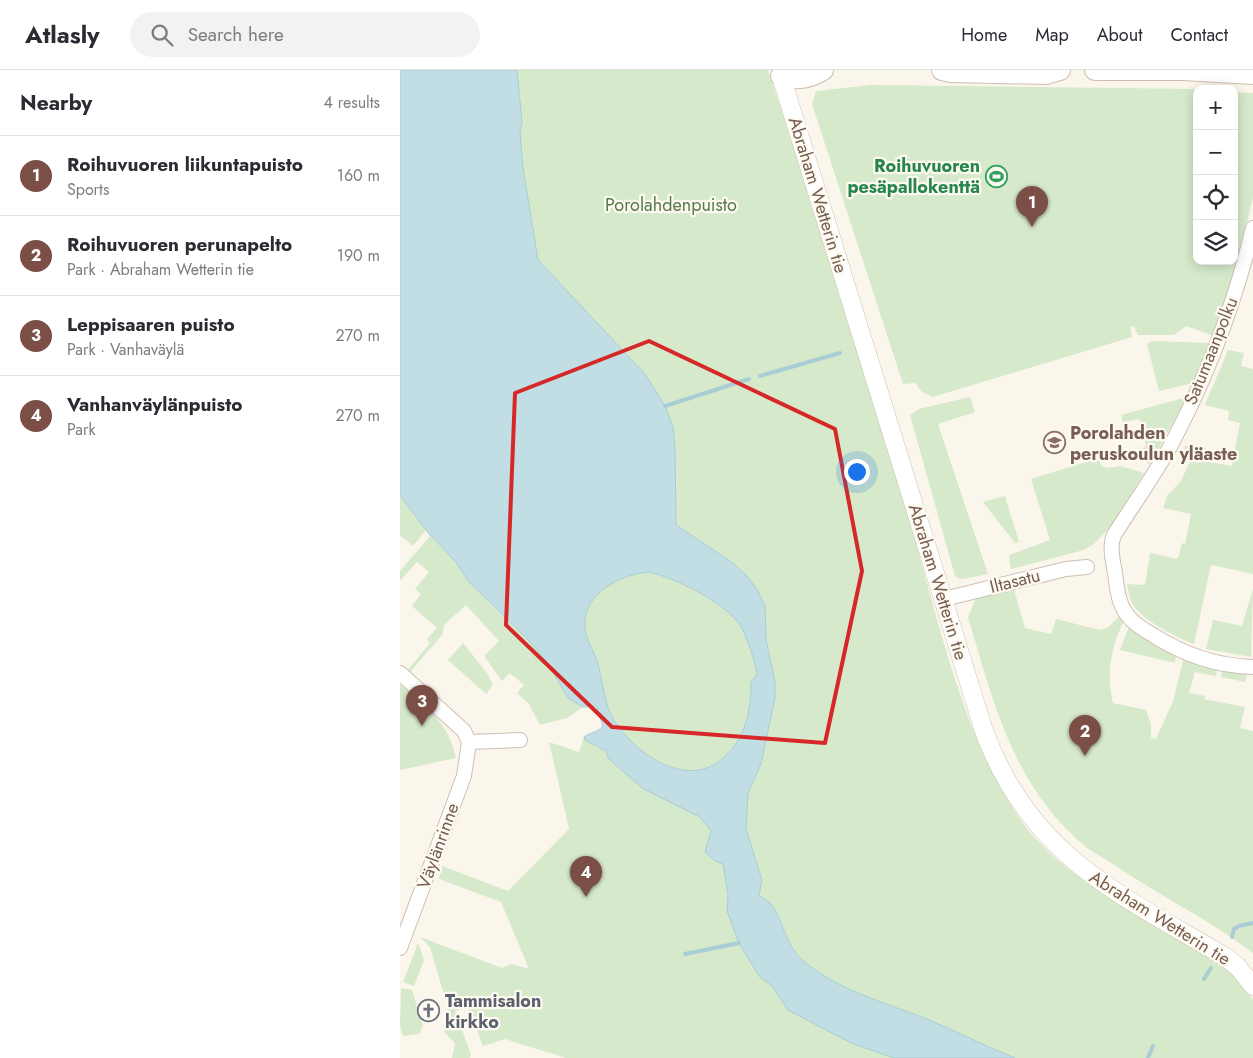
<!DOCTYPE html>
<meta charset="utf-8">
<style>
body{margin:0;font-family:Jost,sans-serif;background:#f2f2f3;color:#2b2b33}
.controls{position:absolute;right:15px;top:15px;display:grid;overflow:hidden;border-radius:10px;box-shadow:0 2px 12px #0003}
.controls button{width:45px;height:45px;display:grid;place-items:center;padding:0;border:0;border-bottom:1px solid #e1e1e2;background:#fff;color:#2b2b33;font:25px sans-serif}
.you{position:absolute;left:456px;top:401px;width:18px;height:18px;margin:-12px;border:4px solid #fff;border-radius:50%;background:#1a73e8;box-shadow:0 0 0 8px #1a73e833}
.badge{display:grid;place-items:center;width:32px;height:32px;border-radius:50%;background:#7b4f45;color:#fff;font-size:16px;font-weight:700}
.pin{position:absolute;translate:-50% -41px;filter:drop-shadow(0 1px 2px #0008)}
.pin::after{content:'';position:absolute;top:26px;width:18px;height:15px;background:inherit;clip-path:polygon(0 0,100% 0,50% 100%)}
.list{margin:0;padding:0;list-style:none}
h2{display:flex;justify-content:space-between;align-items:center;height:65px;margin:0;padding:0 20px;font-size:21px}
h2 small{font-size:16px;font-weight:400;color:#7c7c81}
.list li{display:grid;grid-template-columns:32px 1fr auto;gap:15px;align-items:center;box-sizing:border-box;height:80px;padding:0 20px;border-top:1px solid #e1e1e2}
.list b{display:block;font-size:19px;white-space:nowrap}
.list p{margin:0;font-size:16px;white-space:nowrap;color:#7c7c81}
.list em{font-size:16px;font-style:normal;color:#7c7c81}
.icon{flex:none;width:28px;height:28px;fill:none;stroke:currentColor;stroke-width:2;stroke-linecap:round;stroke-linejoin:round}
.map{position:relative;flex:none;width:853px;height:988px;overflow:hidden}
header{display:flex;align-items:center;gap:30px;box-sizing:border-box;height:70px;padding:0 25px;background:#fff;border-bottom:1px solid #e1e1e2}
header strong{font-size:24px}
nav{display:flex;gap:28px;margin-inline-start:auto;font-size:18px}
.search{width:350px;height:45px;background:#f2f2f3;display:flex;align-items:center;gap:12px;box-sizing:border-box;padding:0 18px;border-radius:28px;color:#7c7c81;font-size:19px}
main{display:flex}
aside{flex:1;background:#fff}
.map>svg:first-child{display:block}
.green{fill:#d6e9ca}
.water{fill:#c1dee4;stroke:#a8cdd5;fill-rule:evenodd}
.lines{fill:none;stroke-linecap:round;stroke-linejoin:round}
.stream{stroke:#a8cdd5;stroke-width:4}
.minor-casing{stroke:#cdbfb2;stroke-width:16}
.tertiary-casing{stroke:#cdbfb2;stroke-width:19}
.secondary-casing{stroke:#d0bfaf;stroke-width:22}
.minor{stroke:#fff;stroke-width:14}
.tertiary{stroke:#fff;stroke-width:18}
.secondary{stroke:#fff;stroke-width:20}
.marked{fill:none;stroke:#d62828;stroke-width:4;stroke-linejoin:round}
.labels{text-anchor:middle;stroke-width:4.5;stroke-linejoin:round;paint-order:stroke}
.leisure-label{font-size:18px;font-weight:bold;fill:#27864d;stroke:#fefaf2;text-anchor:end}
.street-label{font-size:18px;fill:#755e50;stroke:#fefaf2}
.park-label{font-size:18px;fill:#557a48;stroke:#fefaf2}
.education-label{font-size:18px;font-weight:bold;fill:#785e54;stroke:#fefaf2;text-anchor:start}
.worship-label{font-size:18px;font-weight:bold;fill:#5b616d;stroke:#fefaf2;text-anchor:start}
</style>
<header>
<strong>Atlasly</strong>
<div class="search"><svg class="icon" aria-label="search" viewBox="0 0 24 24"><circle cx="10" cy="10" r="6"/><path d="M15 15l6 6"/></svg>Search here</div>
<nav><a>Home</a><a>Map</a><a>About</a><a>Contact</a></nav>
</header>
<main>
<aside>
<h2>Nearby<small>4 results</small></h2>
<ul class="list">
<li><span class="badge">1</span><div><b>Roihuvuoren liikuntapuisto</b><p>Sports</p></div><em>160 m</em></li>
<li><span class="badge">2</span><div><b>Roihuvuoren perunapelto</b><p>Park · Abraham Wetterin tie</p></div><em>190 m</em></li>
<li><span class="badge">3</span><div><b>Leppisaaren puisto</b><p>Park · Vanhaväylä</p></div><em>270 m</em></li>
<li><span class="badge">4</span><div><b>Vanhanväylänpuisto</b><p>Park</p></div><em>270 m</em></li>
</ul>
</aside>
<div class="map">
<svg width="853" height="988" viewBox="0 0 853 988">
<rect width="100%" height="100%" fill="#fbf6ec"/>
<g class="green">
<path d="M 117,0 L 368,0 C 418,148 464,297 508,446 C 537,542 560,659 616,743 C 633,770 659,793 685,811 C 721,836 841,891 853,930 C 853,942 853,975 853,988 L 615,988 C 584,976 555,960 524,948 C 484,932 440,921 406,893 C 384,875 386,856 372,835 C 369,831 363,828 359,826 L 362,810 L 346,759 L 348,723 L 361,694 L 375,612 L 366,570 L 365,536 L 292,467 L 276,455 L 275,377 L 273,357 L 245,304 L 138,190 L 123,98 L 120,62 L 122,52 Z"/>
<path d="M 472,15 L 797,19 L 797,191 L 834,191 L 834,22 L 853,23 L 853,128 L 838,189 L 814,266 L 786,256 L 774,265 L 738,265 L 734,256 L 730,257 L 732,267 L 533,327 L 522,322 L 515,313 L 503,314 L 412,34 L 416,21 Z"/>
<path d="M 752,271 L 811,273 L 794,313 L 759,321 L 747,274 Z"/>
<path d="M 828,280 L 844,283 L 841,296 L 853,299 L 853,504 L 811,495 L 794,574 C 777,568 740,549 732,533 C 729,527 728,520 727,514 L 745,515 L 750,483 L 778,489 L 782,473 L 785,474 L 791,444 L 763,438 L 767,426 L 781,411 L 790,391 L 781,386 L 785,376 L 806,378 L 804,391 L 832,396 L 840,353 L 828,350 L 829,341 L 805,335 Z"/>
<path d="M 570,327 L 575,342 L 538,354 L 588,504 L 568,508 L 560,509 L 555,506 L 510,345 L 519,339 Z"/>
<path d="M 787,327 L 750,395 L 739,387 L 741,380 L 746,376 L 739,349 L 723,352 L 721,345 Z"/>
<path d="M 699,388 L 701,396 L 708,398 L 720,396 L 744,403 L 712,455 L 694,474 L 684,480 L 611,499 L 609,486 L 612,484 L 650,470 L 631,409 Z"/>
<path d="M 0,425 L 26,460 L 13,476 L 1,466 L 0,467 Z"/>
<path d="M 605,426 L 619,472 L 615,473 L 583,432 Z"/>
<path d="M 30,466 L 55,491 L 69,512 L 91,535 L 133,575 L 150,597 L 168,628 L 183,637 L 167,648 L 140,655 L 129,634 L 117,623 L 124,615 L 110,603 L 102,611 L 84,586 L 99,571 L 66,535 L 44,555 L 43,564 L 10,602 L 8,600 L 30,573 L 27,569 L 37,558 L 12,536 L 21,524 L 15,519 L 29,502 L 17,492 L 0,511 L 0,501 Z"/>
<path d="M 248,502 C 277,509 318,529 338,552 C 345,558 357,596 357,605 L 351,612 C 351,641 346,668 323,688 C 288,720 237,685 215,652 C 204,635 203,613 198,594 C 194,580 185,570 185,555 C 183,523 222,504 248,502 Z"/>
<path d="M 613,516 L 625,558 L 651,564 L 656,549 L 700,560 L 707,558 L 722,544 L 725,548 C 711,578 706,600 713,633 L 746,640 L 751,654 L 751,668 L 756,669 L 773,631 L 784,587 L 818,597 L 816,606 L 795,602 L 789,623 L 805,626 L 804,629 L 845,637 L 840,658 L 853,661 L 853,883 C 807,848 756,824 710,792 C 702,787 694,783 687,778 C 613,717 594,634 568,547 L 576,528 Z"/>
<path d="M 853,519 L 851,587 L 806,579 L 813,550 L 842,556 Z"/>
<path d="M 730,554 L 776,583 L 775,593 L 720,580 Z"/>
<path d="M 63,573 L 87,603 L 93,615 L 86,624 L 48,590 Z"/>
<path d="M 822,598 L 848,600 L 845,612 L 821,607 Z"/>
<path d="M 0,614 C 27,638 48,651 56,688 L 0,700 Z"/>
<path d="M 184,667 L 286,729 L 323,774 L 345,855 L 544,988 L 166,988 L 105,969 L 83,976 L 68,937 L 55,941 L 71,984 L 70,988 L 52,988 L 55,973 L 45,963 L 43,955 L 52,952 L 30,877 L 20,867 L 102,898 L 112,894 L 129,899 L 101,832 L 39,809 L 42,796 L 108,821 L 169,759 L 149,672 L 179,682 Z"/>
<path d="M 18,873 L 24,890 L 14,916 L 3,912 Z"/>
<path d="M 1,918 L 12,920 L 23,956 L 19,964 L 3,966 L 0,955 Z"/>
</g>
<path class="water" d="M 0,0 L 117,0 L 122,52 L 120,62 L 123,98 L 138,190 L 245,304 L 265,336 L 273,357 L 275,378 L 276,455 L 333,493 L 347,506 L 358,521 L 365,536 L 366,570 L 375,612 L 375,628 L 361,694 L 348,723 L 346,759 L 362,810 L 359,826 C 363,828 369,831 372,835 C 386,856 384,875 406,893 C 440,921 484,932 524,948 C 555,960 584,976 615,988 L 494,988 L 451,973 L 388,940 L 372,916 L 359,906 L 339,873 L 327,841 L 328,825 L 323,794 L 315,791 L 305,782 L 311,761 L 300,747 L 242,718 L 208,688 L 206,681 L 185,670 L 184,667 C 191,662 197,663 203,656 L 196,636 L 183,637 L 168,628 L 150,597 L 133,575 L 69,512 L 55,491 L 29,464 L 0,425 ZM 249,502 C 277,509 318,529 338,552 C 344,558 357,596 357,605 L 351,612 C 351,641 346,668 323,688 C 288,720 237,685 215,652 C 204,635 203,613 198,594 C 194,580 185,570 185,555 C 183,523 222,504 249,502 Z"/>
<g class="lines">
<g class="stream">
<path d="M 360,306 L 440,283"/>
<path d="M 265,336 L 349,309"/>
<path d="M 832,867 L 834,859 L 839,856 L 853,853"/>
<path d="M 285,884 L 339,873"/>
<path d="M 804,909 L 811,898"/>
<path d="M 748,988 L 753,976"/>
</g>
<defs>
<g id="minor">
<path d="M 853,158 C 835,233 807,307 771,375 C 754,406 733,435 714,465 C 709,477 713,491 715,503 C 717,518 718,534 728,546 C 734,554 744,560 753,565 C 784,585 816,596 853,597"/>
<path d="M 544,529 L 666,499 L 687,497"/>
<path d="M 0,603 L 64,661 L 69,672"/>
<path d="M 69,672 L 120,670"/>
<path d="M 0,878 L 64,706 L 69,672"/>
</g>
<path id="tertiary" d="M 381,6 L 584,661 C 630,785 717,823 824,886 L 837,896 L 853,916"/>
<g id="secondary">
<path d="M 542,0 L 551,2 L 646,4 L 660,0"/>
<path d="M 695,0 L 783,0 L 853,4"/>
<path d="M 381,6 C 397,10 408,9 423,0"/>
</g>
</defs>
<use href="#minor" class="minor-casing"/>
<use href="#tertiary" class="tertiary-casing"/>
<use href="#secondary" class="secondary-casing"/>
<use href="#minor" class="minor"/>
<use href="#tertiary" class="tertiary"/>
<use href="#secondary" class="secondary"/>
</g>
<path class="marked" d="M 249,271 L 435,359 L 462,501 L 425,673 L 212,657 L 106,555 L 115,323 Z"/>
<defs>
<symbol id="stadium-ring" viewBox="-11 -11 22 22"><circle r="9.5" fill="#fefaf2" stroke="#2e9e5b" stroke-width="1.5"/><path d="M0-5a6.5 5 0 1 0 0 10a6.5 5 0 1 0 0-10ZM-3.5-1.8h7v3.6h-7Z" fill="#2e9e5b"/></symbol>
<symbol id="school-ring" viewBox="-11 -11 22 22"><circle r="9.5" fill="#fefaf2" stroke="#8d6e63" stroke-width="1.5"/><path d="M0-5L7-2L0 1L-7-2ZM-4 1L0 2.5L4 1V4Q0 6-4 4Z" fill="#8d6e63"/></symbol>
<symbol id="church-ring" viewBox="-11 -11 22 22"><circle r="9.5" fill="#fefaf2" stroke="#6b7280" stroke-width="1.5"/><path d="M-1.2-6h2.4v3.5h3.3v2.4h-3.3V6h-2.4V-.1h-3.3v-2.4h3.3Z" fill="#6b7280"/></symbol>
</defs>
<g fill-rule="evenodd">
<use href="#stadium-ring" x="584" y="94" width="25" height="25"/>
<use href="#school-ring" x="642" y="360" width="25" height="25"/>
<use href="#church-ring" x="16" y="928" width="25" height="25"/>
</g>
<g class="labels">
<g class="leisure-label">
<text x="580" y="102">Roihuvuoren<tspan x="580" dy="21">pesäpallokenttä</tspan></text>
</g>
<g class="street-label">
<text transform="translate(418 125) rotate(73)" y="6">Abraham Wetterin tie</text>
<text transform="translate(811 281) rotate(-68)" y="6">Satumaanpolku</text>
<text transform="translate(615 511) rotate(-14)" y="6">Iltasatu</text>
<text transform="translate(538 512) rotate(73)" y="6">Abraham Wetterin tie</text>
<text transform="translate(38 776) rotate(-70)" y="6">Väylänrinne</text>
<text transform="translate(760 848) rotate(32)" y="6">Abraham Wetterin tie</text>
</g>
<g class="park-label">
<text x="271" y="141">Porolahdenpuisto</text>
</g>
<g class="education-label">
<text x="670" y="369">Porolahden<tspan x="670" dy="21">peruskoulun yläaste</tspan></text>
</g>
<g class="worship-label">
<text x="45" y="937">Tammisalon<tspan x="45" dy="21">kirkko</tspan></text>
</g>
</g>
</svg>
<div class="controls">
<button>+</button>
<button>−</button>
<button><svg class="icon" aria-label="locate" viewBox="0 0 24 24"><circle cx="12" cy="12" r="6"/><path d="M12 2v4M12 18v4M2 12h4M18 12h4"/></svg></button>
<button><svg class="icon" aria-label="layers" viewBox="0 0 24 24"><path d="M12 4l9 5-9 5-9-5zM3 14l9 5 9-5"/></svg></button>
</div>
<div class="you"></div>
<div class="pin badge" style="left:632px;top:157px">1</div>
<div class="pin badge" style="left:685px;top:686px">2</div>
<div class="pin badge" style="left:22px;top:656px">3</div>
<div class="pin badge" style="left:186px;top:827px">4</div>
</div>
</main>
